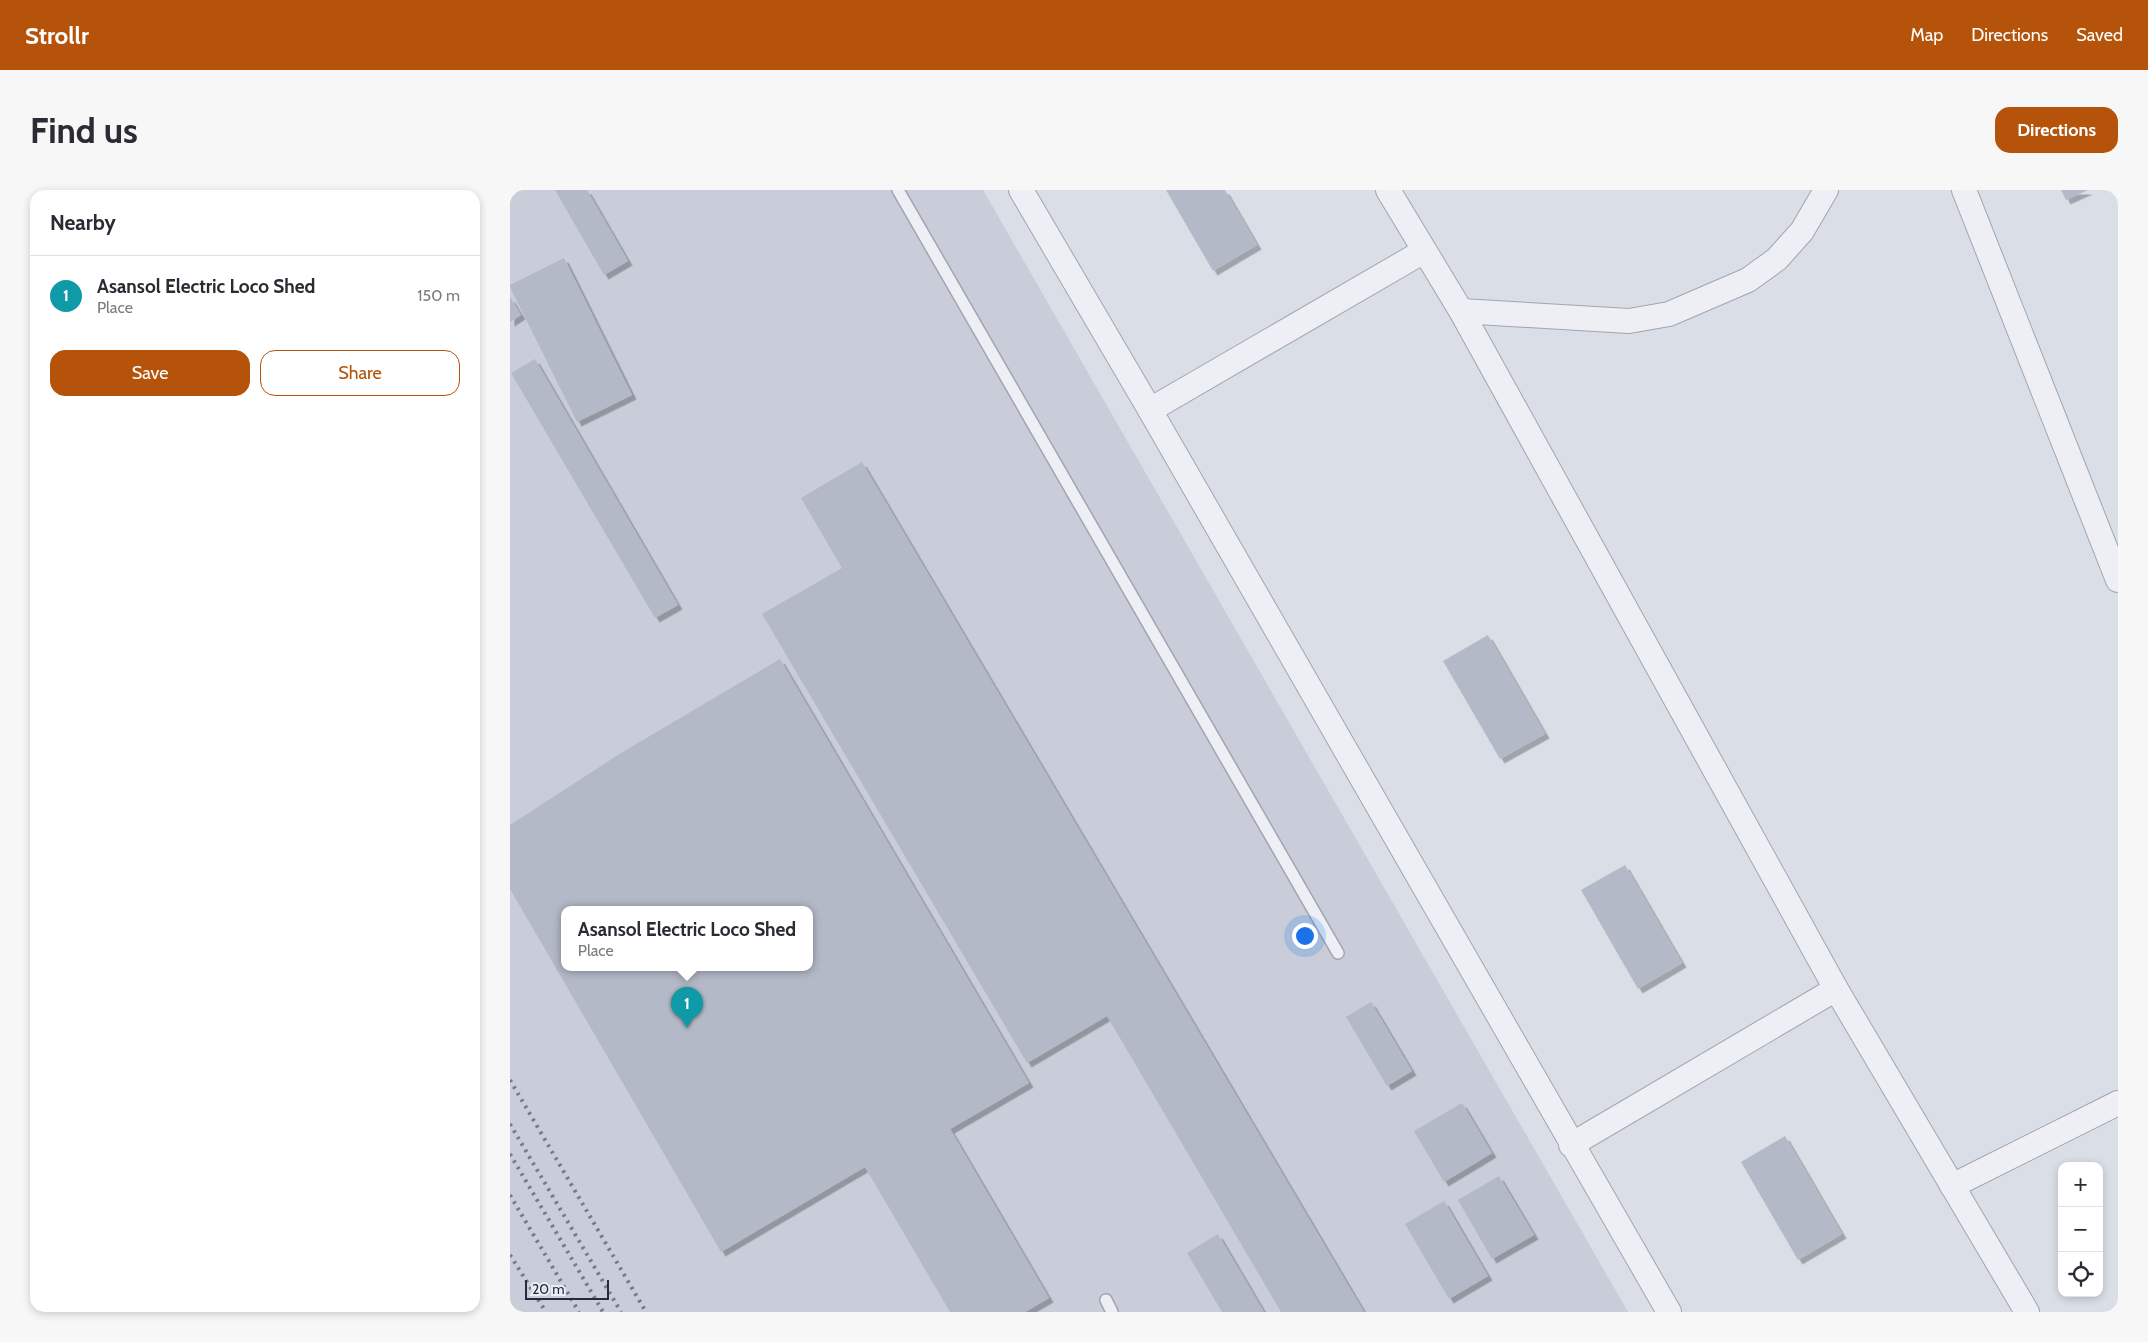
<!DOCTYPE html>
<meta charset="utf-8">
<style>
body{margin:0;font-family:Cabin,sans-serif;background:#f7f7f7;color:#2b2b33}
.controls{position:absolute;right:15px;bottom:15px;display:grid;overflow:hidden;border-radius:10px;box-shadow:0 2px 8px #0003}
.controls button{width:45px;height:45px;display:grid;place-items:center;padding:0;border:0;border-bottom:1px solid #e1e1e2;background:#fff;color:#2b2b33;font:25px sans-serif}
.scale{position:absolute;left:15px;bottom:12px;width:84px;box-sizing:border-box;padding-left:5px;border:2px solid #242b3d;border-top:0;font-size:14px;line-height:18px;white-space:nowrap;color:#242b3d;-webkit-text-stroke:4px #eaedf4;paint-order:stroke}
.you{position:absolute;left:794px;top:745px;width:18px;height:18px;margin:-12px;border:4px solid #fff;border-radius:50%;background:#1a73e8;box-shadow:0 0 0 8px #1a73e833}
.badge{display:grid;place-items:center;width:32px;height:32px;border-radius:50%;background:#b45309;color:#fff;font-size:16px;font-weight:700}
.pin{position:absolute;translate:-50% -41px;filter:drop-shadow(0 1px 2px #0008)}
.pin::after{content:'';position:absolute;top:26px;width:18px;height:15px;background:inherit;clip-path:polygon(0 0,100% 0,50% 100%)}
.popup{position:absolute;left:51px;top:716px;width:252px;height:65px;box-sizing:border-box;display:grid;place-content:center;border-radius:10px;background:#fff;filter:drop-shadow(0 1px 4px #0005);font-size:16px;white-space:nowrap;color:#7c7c81}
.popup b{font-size:19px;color:#2b2b33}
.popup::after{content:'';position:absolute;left:50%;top:100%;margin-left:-10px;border:10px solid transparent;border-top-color:#fff}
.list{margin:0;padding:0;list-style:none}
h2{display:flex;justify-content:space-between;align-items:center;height:65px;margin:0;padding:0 20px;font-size:21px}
h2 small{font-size:16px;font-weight:400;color:#7c7c81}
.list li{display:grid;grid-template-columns:32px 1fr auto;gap:15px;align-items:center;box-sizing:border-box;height:80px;padding:0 20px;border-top:1px solid #e1e1e2}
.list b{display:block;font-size:19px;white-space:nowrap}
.list p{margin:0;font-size:16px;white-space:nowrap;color:#7c7c81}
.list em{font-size:16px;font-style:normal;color:#7c7c81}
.actions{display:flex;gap:10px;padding:15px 20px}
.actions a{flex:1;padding:11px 0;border:1px solid #b45309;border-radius:15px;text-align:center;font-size:18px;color:#b45309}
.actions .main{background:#b45309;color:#fff}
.icon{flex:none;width:28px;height:28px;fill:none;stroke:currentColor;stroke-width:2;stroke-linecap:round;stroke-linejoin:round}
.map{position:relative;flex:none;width:1608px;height:1122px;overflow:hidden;border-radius:15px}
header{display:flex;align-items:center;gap:30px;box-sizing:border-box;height:70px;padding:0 25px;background:#b45309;color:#fff}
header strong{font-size:24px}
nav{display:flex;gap:28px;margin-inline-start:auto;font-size:18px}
.intro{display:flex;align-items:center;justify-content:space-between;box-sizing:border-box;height:120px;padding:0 30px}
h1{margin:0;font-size:35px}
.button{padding:12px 22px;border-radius:15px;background:#b45309;color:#fff;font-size:18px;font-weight:700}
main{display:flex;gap:30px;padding:0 30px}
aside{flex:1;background:#fff;border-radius:15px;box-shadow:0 2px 8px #0003}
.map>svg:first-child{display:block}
.built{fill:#c8cdd9;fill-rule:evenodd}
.building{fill:#b4b9c7;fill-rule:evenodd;filter:url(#shadow)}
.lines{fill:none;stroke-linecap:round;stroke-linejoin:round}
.service-casing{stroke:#a0a5b0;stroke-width:14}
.minor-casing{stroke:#a0a5b0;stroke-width:26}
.service{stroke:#edeff5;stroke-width:11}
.minor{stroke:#edeff5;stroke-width:24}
.rail{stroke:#737b91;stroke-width:4;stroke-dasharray:2.5 5;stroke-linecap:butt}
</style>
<header>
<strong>Strollr</strong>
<nav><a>Map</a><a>Directions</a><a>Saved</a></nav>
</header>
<div class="intro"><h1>Find us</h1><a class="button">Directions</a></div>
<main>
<aside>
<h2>Nearby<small></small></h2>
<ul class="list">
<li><span class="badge" style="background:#0f9aa8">1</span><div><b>Asansol Electric Loco Shed</b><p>Place</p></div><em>150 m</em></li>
</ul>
<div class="actions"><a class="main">Save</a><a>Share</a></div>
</aside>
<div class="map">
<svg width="1608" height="1122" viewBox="0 0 1608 1122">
<defs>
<filter id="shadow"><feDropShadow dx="4.5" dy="4.5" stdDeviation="0" flood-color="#0004"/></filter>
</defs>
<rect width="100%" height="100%" fill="#dadee6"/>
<path class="built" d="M 0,0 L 473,0 L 1118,1122 L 0,1122 ZM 54,719 L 300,719 L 300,777 L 54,777 Z"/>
<g class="building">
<path d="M 45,0 L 77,0 L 118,71 L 94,85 Z"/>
<path d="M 656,0 L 715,0 L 747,55 L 703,81 Z"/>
<path d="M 1551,0 L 1578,0 L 1556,10 Z"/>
<path d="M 54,68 L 122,205 L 67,232 L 0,97 L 0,95 Z"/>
<path d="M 0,107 L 11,125 L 0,132 Z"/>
<path d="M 25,169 L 168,415 L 145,428 L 1,183 Z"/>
<path d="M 352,272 L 854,1122 L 771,1122 L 597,826 L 517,873 L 252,424 L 332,378 L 291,308 Z"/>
<path d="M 978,445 L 1035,544 L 990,569 L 933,471 Z"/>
<path d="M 270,469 L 519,893 L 440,939 L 539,1108 L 515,1122 L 440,1122 L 355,977 L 211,1062 L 0,699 L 0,635 L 111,563 ZM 54,719 L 300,719 L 300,777 L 54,777 Z"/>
<path d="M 1115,675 L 1172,773 L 1128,799 L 1071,700 Z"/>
<path d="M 861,812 L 902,881 L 877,896 L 836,827 Z"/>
<path d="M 952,913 L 982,963 L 934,992 L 904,941 Z"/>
<path d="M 1275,946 L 1332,1044 L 1288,1070 L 1231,972 Z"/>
<path d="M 989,986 L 1024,1045 L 982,1069 L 948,1010 Z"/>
<path d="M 934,1011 L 978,1086 L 939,1109 L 895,1034 Z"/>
<path d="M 708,1044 L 754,1122 L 712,1122 L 677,1063 Z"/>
</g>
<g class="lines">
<defs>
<g id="service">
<path d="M 388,0 L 828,763"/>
<path d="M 596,1110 L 602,1122"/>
</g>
<g id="minor">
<path d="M 511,0 L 640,220 L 1159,1122"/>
<path d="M 878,0 L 951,121 L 1326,799 L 1517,1122"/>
<path d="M 1454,0 L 1608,390"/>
<path d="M 951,121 L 1119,131 L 1159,124 L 1238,90 L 1267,69 L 1292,41 L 1316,0"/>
<path d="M 640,220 L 914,61"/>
<path d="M 1061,955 L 1326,799"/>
<path d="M 1442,996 L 1608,913"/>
</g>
</defs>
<use href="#service" class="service-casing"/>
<use href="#minor" class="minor-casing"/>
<use href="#service" class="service"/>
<use href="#minor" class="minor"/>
<g class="rail">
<path d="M 0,890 L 136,1122"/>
<path d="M 0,934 L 111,1122"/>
<path d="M 0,964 L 93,1122"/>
<path d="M 0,1005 L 69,1122"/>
<path d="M 0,1065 L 36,1122"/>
</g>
</g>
</svg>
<div class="controls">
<button>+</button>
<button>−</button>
<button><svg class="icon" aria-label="locate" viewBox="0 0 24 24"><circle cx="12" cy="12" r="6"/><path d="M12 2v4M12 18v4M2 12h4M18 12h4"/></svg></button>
</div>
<div class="scale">20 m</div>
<div class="you"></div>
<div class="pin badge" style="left:177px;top:838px;background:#0f9aa8">1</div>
<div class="popup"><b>Asansol Electric Loco Shed</b>Place</div>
</div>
</main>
